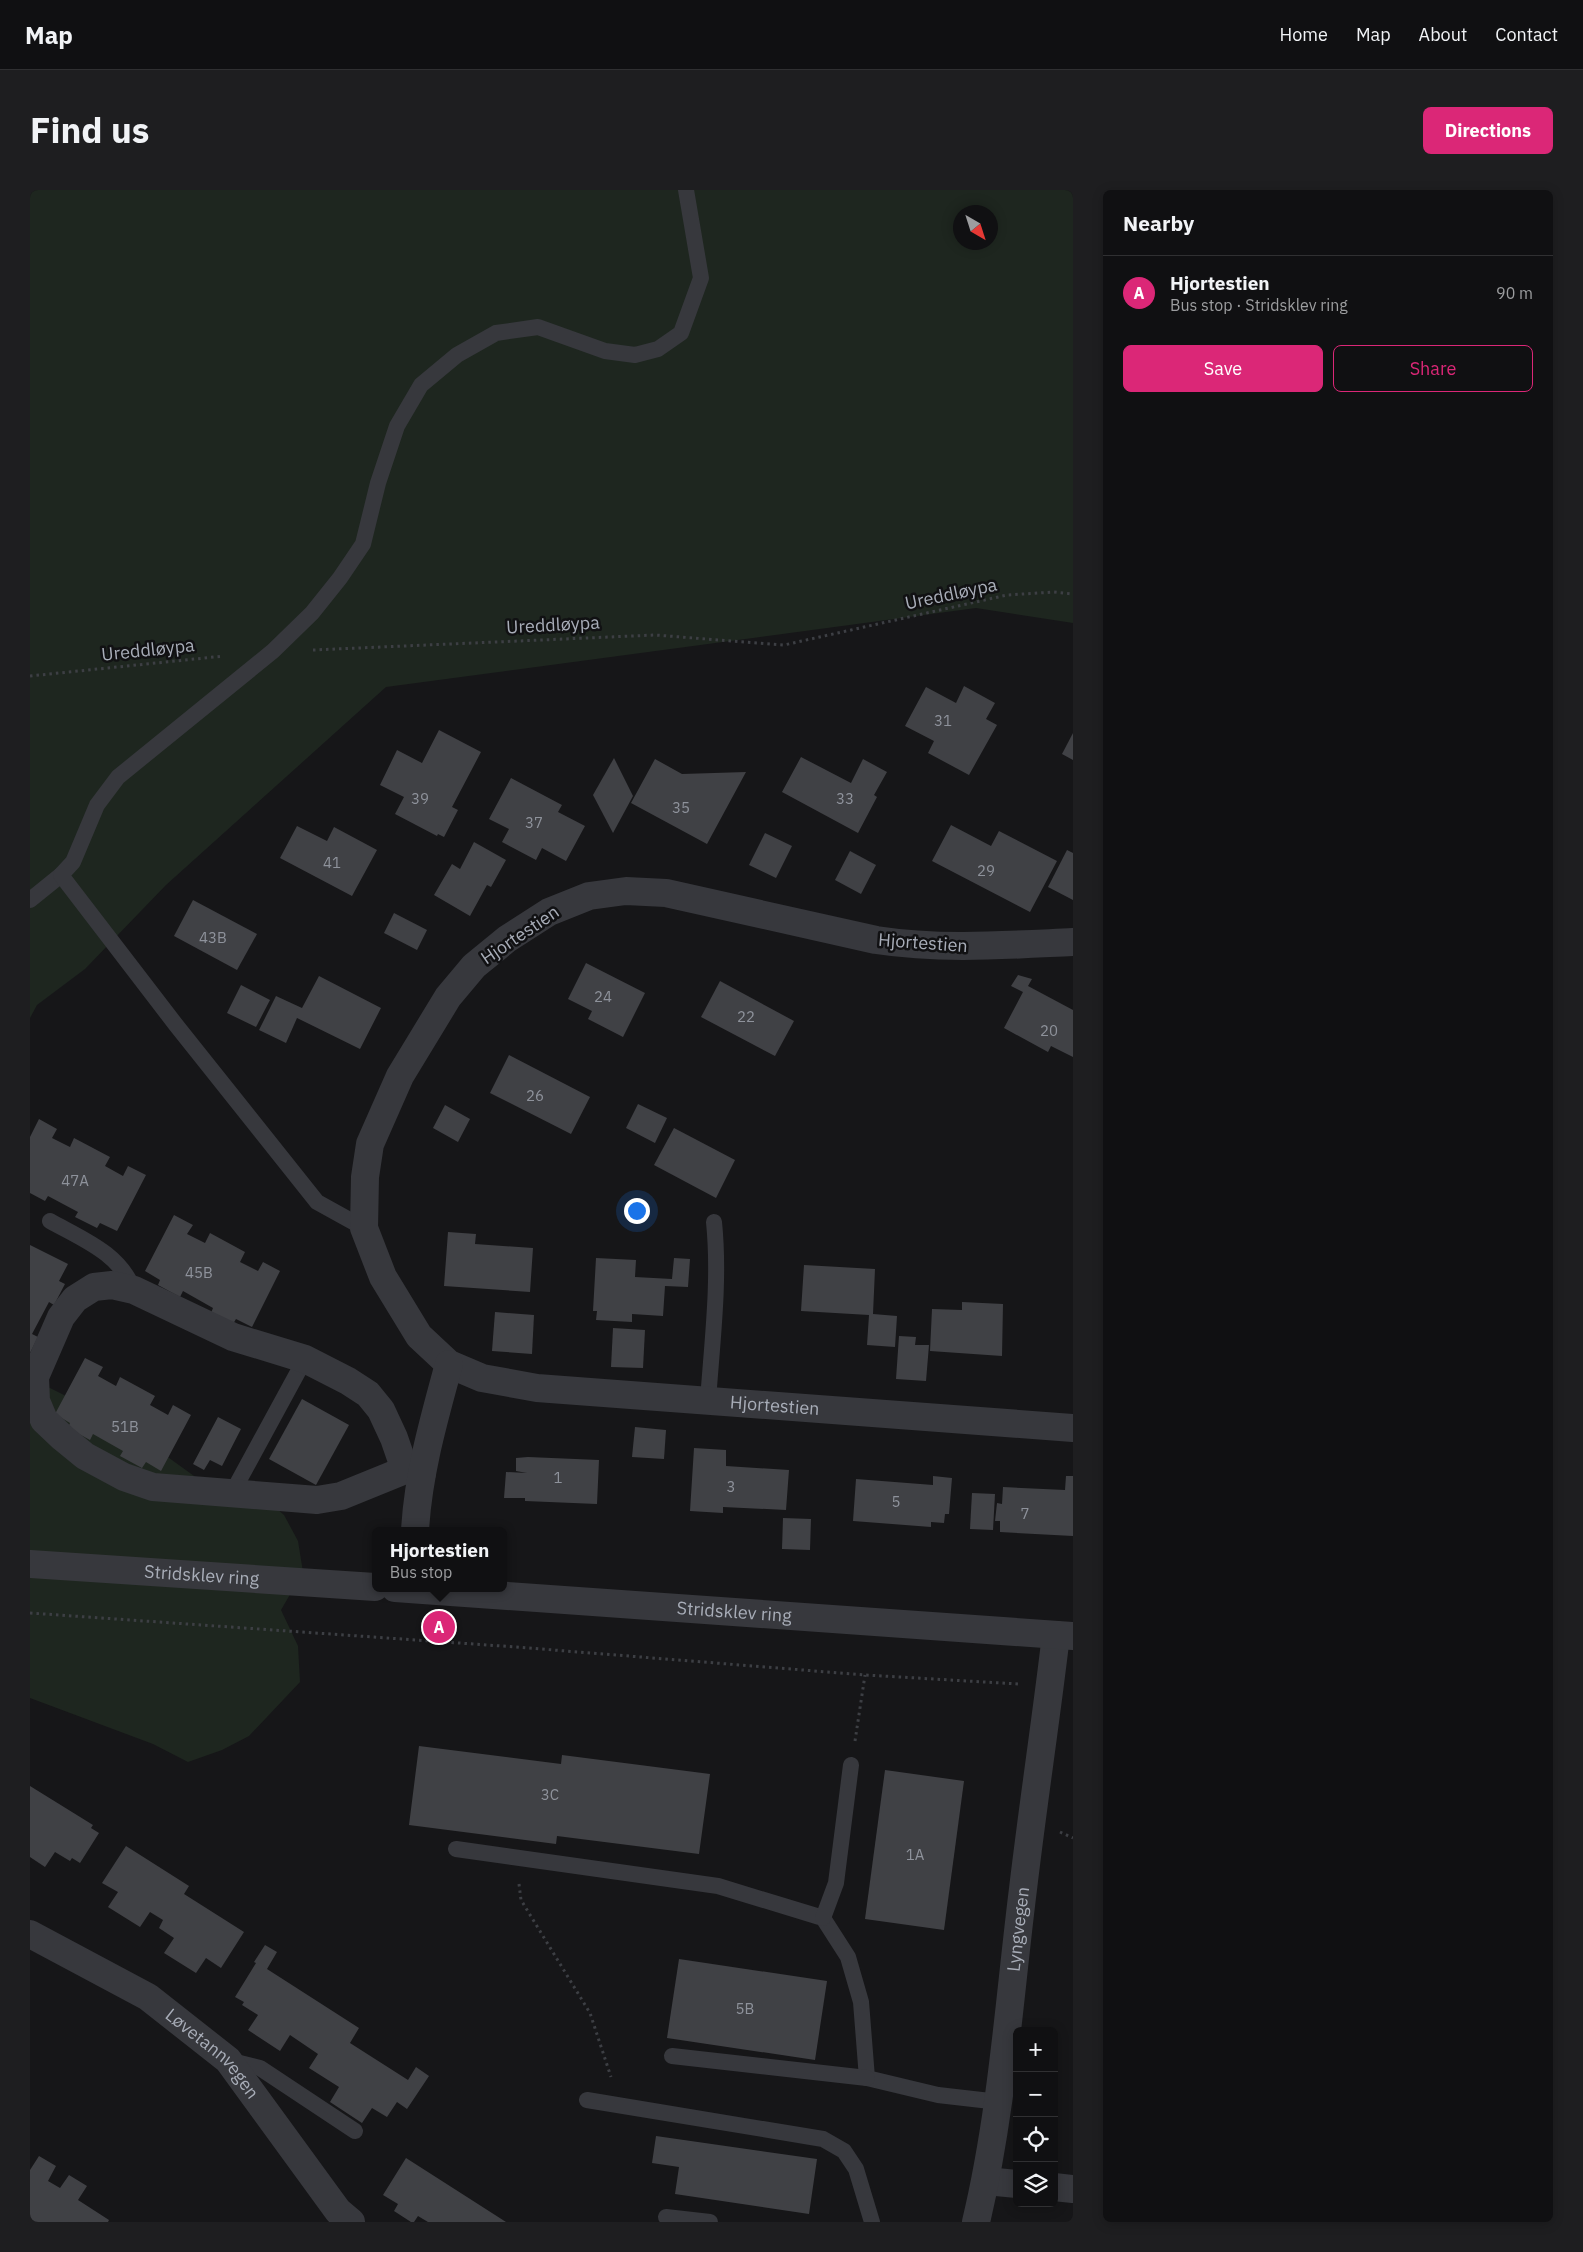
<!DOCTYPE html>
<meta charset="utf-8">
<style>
body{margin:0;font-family:"IBM Plex Sans",sans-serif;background:#1e1e20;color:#f1f3f6}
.controls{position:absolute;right:15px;bottom:15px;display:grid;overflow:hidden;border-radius:8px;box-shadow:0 2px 12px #0003}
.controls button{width:45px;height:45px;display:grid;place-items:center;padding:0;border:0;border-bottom:1px solid #303032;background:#101012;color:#f1f3f6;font:25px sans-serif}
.compass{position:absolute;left:923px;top:15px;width:45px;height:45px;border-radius:50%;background:#101012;box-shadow:0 2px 12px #0003;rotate:141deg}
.you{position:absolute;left:606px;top:1020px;width:18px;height:18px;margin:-12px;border:4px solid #fff;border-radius:50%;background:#1a73e8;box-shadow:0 0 0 8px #1a73e833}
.badge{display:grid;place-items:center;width:32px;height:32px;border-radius:50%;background:#db2777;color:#fff;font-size:16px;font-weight:700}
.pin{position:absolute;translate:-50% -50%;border:2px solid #fff;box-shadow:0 1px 5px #0006}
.popup{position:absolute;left:342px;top:1337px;width:135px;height:65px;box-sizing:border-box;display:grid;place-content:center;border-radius:8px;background:#101012;filter:drop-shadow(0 1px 4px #0005);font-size:16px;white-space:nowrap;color:#9c9d9f}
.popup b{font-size:19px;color:#f1f3f6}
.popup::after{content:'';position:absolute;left:50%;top:100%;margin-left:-10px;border:10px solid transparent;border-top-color:#101012}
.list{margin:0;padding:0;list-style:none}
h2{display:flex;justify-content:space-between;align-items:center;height:65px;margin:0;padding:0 20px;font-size:21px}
h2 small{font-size:16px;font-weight:400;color:#9c9d9f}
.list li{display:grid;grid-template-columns:32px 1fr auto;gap:15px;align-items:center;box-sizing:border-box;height:75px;padding:0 20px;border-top:1px solid #303032}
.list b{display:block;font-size:19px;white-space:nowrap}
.list p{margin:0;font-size:16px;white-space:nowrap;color:#9c9d9f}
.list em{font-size:16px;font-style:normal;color:#9c9d9f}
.actions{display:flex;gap:10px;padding:15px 20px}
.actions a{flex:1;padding:11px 0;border:1px solid #db2777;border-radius:8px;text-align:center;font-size:18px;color:#db2777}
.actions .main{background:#db2777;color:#fff}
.icon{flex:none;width:28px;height:28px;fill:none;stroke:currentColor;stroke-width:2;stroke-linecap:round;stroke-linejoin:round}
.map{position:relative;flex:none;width:1043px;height:2032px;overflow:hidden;border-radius:8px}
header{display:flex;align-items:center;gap:30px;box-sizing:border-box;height:70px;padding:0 25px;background:#101012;border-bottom:1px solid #303032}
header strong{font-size:24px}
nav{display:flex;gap:28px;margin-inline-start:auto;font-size:18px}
.intro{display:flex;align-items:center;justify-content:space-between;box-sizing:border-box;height:120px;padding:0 30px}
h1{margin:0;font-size:35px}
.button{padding:12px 22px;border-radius:8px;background:#db2777;color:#fff;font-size:18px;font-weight:700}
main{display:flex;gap:30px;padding:0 30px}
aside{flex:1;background:#101012;border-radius:8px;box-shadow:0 2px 12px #0003}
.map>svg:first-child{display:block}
.green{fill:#1e261f;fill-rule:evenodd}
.building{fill:#404145}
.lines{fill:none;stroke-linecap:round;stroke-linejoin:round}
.path{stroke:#3d3f44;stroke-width:3;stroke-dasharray:2.5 4;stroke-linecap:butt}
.service{stroke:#37383d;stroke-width:16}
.minor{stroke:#37383d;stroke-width:28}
.tertiary{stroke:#37383d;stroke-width:28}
.labels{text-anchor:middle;stroke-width:5;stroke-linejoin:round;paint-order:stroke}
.number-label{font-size:15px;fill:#8e929b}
.street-label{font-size:18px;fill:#a8adb8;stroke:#111113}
</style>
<header>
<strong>Map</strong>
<nav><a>Home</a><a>Map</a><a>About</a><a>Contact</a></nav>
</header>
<div class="intro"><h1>Find us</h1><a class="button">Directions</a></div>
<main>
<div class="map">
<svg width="1043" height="2032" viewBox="0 0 1043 2032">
<rect width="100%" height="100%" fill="#161618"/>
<g class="green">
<path d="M 0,0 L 1043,0 L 1043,433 L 946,418 L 356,497 L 136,695 L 55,779 L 7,815 L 0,828 ZM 931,22 L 961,22 L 961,52 L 931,52 Z"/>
<path d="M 0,1188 L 92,1234 L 196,1309 L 230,1304 L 254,1325 L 268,1351 L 273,1382 L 251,1420 L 268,1456 L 270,1492 L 219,1546 L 192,1560 L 158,1572 L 123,1554 L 0,1508 Z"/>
</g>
<g class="building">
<path d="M 934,496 L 965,513 L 956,529 L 967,535 L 939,585 L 898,563 L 904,551 L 875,536 L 896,497 L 926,513 Z"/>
<path d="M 409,540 L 451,562 L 422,617 L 428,620 L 414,647 L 408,644 L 407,646 L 365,624 L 374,607 L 350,595 L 367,560 L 392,573 Z"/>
<path d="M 1043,543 L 1043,570 L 1032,564 Z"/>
<path d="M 771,567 L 821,593 L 833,569 L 857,582 L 844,605 L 847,607 L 828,643 L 752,602 Z"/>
<path d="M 584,568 L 603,606 L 583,643 L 563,605 Z"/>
<path d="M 625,569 L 652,584 L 716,582 L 677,654 L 601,613 Z"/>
<path d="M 481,588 L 532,615 L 528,622 L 555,636 L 536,671 L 512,658 L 506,670 L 472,652 L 479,639 L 459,629 Z"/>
<path d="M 921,635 L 961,656 L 969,641 L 1027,671 L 1000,722 L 902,671 Z"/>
<path d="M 267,636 L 297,651 L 304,637 L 347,660 L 322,706 L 250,668 Z"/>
<path d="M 735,643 L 762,656 L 746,688 L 719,675 Z"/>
<path d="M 444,652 L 476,670 L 461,697 L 457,695 L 440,726 L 404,705 L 422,674 L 430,679 Z"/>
<path d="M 1037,660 L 1043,663 L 1043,710 L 1018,697 Z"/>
<path d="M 820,661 L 846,675 L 831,704 L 805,690 Z"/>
<path d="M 163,710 L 227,744 L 207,780 L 144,746 Z"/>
<path d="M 364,723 L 397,740 L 387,760 L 354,743 Z"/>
<path d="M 556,773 L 615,803 L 593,847 L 558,829 L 562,821 L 538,809 Z"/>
<path d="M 988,785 L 1002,789 L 998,796 L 1043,820 L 1043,867 L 1021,856 L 1018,862 L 974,838 L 993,802 L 981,796 Z"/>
<path d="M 289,786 L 351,818 L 330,859 L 267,828 L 256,853 L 229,840 L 246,806 L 272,818 Z"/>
<path d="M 690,791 L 764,831 L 745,866 L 671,827 Z"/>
<path d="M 211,795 L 240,810 L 226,837 L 197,823 Z"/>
<path d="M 479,865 L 560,907 L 541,944 L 460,903 Z"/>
<path d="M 608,914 L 637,928 L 625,953 L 596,938 Z"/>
<path d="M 415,915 L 440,929 L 428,952 L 403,938 Z"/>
<path d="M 9,929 L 27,939 L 22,948 L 40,957 L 44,948 L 80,967 L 75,976 L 93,986 L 98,976 L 116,985 L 87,1041 L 70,1033 L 67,1038 L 45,1027 L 48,1022 L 18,1006 L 15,1011 L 0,1003 L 0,947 Z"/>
<path d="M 644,938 L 705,970 L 686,1008 L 624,975 Z"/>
<path d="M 144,1025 L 163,1035 L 157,1044 L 175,1053 L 180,1043 L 215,1062 L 210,1072 L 228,1081 L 233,1072 L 250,1081 L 222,1137 L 206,1129 L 203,1134 L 181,1123 L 183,1118 L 153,1101 L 150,1107 L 128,1095 L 130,1090 L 115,1081 Z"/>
<path d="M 418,1042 L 446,1044 L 445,1054 L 503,1058 L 500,1102 L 414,1096 Z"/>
<path d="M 0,1055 L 38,1074 L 29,1091 L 35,1094 L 24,1115 L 19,1112 L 2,1144 L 8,1147 L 0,1163 Z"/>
<path d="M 566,1068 L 606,1070 L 605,1087 L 642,1089 L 644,1068 L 660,1069 L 658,1097 L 635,1096 L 633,1126 L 602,1124 L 602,1132 L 566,1130 L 567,1121 L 563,1121 Z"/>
<path d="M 774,1075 L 845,1079 L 843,1124 L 867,1126 L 865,1157 L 837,1155 L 839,1125 L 771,1121 Z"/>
<path d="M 932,1112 L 973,1114 L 972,1166 L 900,1161 L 902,1119 L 932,1120 Z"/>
<path d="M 465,1122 L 504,1125 L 502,1164 L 462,1161 Z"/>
<path d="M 583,1138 L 615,1140 L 613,1178 L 581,1177 Z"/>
<path d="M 869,1146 L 886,1147 L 885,1155 L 899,1155 L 896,1191 L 866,1189 Z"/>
<path d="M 55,1168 L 73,1177 L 68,1186 L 86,1196 L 90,1187 L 125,1206 L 120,1215 L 138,1225 L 143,1215 L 161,1225 L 131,1281 L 116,1272 L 112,1278 L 90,1266 L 93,1261 L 63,1244 L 60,1250 L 38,1238 L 40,1233 L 25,1224 Z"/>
<path d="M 272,1209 L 319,1235 L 286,1295 L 239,1269 Z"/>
<path d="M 188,1227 L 211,1239 L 192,1276 L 180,1270 L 174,1280 L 163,1274 Z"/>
<path d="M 605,1237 L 636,1240 L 634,1269 L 602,1267 Z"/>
<path d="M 664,1258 L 696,1260 L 696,1276 L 759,1280 L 756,1320 L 693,1317 L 693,1323 L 660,1321 Z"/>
<path d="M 498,1267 L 569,1270 L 567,1314 L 495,1311 L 495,1308 L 474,1308 L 476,1282 L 497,1283 L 486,1281 L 486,1268 Z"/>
<path d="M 903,1286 L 922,1288 L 919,1324 L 915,1324 L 914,1333 L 901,1332 L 901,1337 L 823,1331 L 826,1289 L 903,1295 Z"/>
<path d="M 1036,1286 L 1043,1286 L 1043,1346 L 970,1342 L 970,1331 L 965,1331 L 967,1313 L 972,1314 L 973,1297 L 1035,1300 Z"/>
<path d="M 942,1303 L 965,1304 L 963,1340 L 940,1339 Z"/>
<path d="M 753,1328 L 781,1329 L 780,1360 L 752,1359 Z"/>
<path d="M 389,1556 L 531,1574 L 532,1565 L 680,1584 L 669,1664 L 527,1646 L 526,1654 L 379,1635 Z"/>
<path d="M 855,1580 L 934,1591 L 914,1740 L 835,1729 Z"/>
<path d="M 0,1596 L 63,1635 L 61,1638 L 69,1643 L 50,1673 L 42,1668 L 40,1671 L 25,1662 L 15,1677 L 0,1667 Z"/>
<path d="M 96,1656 L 159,1696 L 154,1704 L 214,1742 L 191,1778 L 176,1768 L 166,1783 L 134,1763 L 144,1748 L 129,1738 L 133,1730 L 120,1722 L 110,1737 L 78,1717 L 88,1702 L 72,1693 Z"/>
<path d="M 235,1755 L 247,1762 L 237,1779 L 329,1838 L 320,1853 L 378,1890 L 386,1877 L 399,1886 L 377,1919 L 367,1912 L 357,1927 L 342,1918 L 332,1933 L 300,1912 L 309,1897 L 279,1878 L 288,1864 L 260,1845 L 250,1861 L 218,1840 L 228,1825 L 212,1815 L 214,1812 L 205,1807 L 226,1773 L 224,1772 Z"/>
<path d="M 649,1769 L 797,1791 L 785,1870 L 637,1848 Z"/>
<path d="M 626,1946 L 787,1969 L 779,2024 L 645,2004 L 649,1977 L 622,1973 Z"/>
<path d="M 9,1966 L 26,1976 L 18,1991 L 30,1998 L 39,1985 L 57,1996 L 48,2010 L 79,2030 L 78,2032 L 0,2032 L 0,1980 Z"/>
<path d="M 376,1968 L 437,2007 L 476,2032 L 398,2032 L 388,2026 L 384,2032 L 381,2032 L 364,2021 L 368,2014 L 353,2005 Z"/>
</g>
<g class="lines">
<g class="path">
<path d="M 283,460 L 625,445 L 754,455 L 977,405 L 1024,402 L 1043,404"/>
<path d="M 0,486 L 194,466"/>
<path d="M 0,1423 L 486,1457 L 835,1485 L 989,1494"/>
<path d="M 825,1551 L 835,1485"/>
<path d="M 1030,1642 L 1043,1648"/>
<path d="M 489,1694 L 491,1710 L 560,1823 L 581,1887"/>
</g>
<g class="service">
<path d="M 0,710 L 31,685"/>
<path d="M 20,1031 C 54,1050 89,1063 104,1100"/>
<path d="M 334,1038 L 287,1012 L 146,835 L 31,685 L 43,672 L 67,615 L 88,587 L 243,461 L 282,423 L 310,388 L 333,354 L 348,293 L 367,236 L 391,195 L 427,165 L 466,143 L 508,137 L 575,161 L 605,165 L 628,159 L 651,143 L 671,88 L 656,0"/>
<path d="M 678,1211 C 682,1152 690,1091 684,1032"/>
<path d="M 201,1305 L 275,1169"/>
<path d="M 426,1659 L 688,1696 L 793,1728 L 818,1767 L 831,1812 L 837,1888 L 908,1905 L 969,1912"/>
<path d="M 793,1728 L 806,1693 L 821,1575"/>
<path d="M 642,1866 L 837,1888"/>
<path d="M 198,1870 L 230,1878 L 325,1941"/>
<path d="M 557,1910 L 793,1949 L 814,1961 L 826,1979 L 842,2032"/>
<path d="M 636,2027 L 680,2032"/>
</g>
<g class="minor">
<path id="s1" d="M 1043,752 C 977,755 911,760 846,750 L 636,703 L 596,701 L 559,706 L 519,722 L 477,749 L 444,776 L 418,807 L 370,886 L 340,954 L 335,987 L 334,1038 L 353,1087 L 389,1146 L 419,1174 L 452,1188 L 507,1198 L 1043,1238"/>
<path d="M 375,1280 L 311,1306 L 287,1310 L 123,1297 L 94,1287 L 55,1266 L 33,1248 L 14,1230 L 6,1211 L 5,1187 L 31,1127 L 45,1109 L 64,1097 L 82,1095 L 104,1100 L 203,1147 L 275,1169 L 318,1191 L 338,1204 L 351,1220 L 364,1248 L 375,1280 L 392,1283"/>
<path d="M 385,1341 C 388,1284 404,1229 419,1174"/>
<path id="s2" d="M 0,1744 L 118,1807 L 198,1870 L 308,2021 L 321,2032"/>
<path d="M 956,1991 L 987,1994"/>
<path d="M 1024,1997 L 1043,1999"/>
<path id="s3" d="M 946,2032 C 972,1923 979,1811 993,1699 C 1003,1614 1016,1530 1026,1445"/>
</g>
<g class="tertiary">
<path id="s4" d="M 0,1374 L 345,1397"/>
<path id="s5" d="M 365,1398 L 1043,1446"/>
</g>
</g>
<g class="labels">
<g class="number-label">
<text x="913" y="536">31</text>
<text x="390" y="614">39</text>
<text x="815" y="614">33</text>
<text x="651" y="623">35</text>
<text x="504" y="638">37</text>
<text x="302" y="678">41</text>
<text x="956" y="686">29</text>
<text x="183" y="753">43B</text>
<text x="573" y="812">24</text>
<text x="716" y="832">22</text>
<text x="1019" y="846">20</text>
<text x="505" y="911">26</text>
<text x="45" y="996">47A</text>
<text x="169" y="1088">45B</text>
<text x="95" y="1242">51B</text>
<text x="528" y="1293">1</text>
<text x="701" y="1302">3</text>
<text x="866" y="1317">5</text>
<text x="995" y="1329">7</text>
<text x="520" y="1610">3C</text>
<text x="885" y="1670">1A</text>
<text x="715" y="1824">5B</text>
</g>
<g class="street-label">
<text transform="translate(921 404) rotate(-12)" y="6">Ureddløypa</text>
<text transform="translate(523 435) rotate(-3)" y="6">Ureddløypa</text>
<text transform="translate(118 460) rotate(-6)" y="6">Ureddløypa</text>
<text transform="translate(490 745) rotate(-34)" y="6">Hjortestien</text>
<text transform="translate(893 753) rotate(4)" y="6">Hjortestien</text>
<text dy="6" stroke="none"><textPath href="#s1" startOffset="1410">Hjortestien</textPath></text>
<text dy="6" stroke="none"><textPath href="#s4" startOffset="172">Stridsklev ring</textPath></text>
<text dy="6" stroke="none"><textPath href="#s5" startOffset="340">Stridsklev ring</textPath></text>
<text dy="6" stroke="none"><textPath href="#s3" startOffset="296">Lyngvegen</textPath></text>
<text dy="6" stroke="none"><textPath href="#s2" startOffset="220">Løvetannvegen</textPath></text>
</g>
</g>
</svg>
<div class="controls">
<button>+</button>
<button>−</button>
<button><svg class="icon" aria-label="locate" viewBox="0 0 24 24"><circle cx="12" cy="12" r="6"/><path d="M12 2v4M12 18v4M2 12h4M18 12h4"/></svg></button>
<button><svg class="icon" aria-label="layers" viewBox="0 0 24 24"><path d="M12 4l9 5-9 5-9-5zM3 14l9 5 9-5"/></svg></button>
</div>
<svg class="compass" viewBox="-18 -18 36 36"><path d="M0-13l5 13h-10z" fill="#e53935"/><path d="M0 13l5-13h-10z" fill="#9c9d9f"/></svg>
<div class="you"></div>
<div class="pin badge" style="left:409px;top:1437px">A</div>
<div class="popup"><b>Hjortestien</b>Bus stop</div>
</div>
<aside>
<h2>Nearby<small></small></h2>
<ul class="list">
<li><span class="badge">A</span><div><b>Hjortestien</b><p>Bus stop · Stridsklev ring</p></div><em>90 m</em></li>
</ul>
<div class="actions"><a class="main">Save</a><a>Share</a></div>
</aside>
</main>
